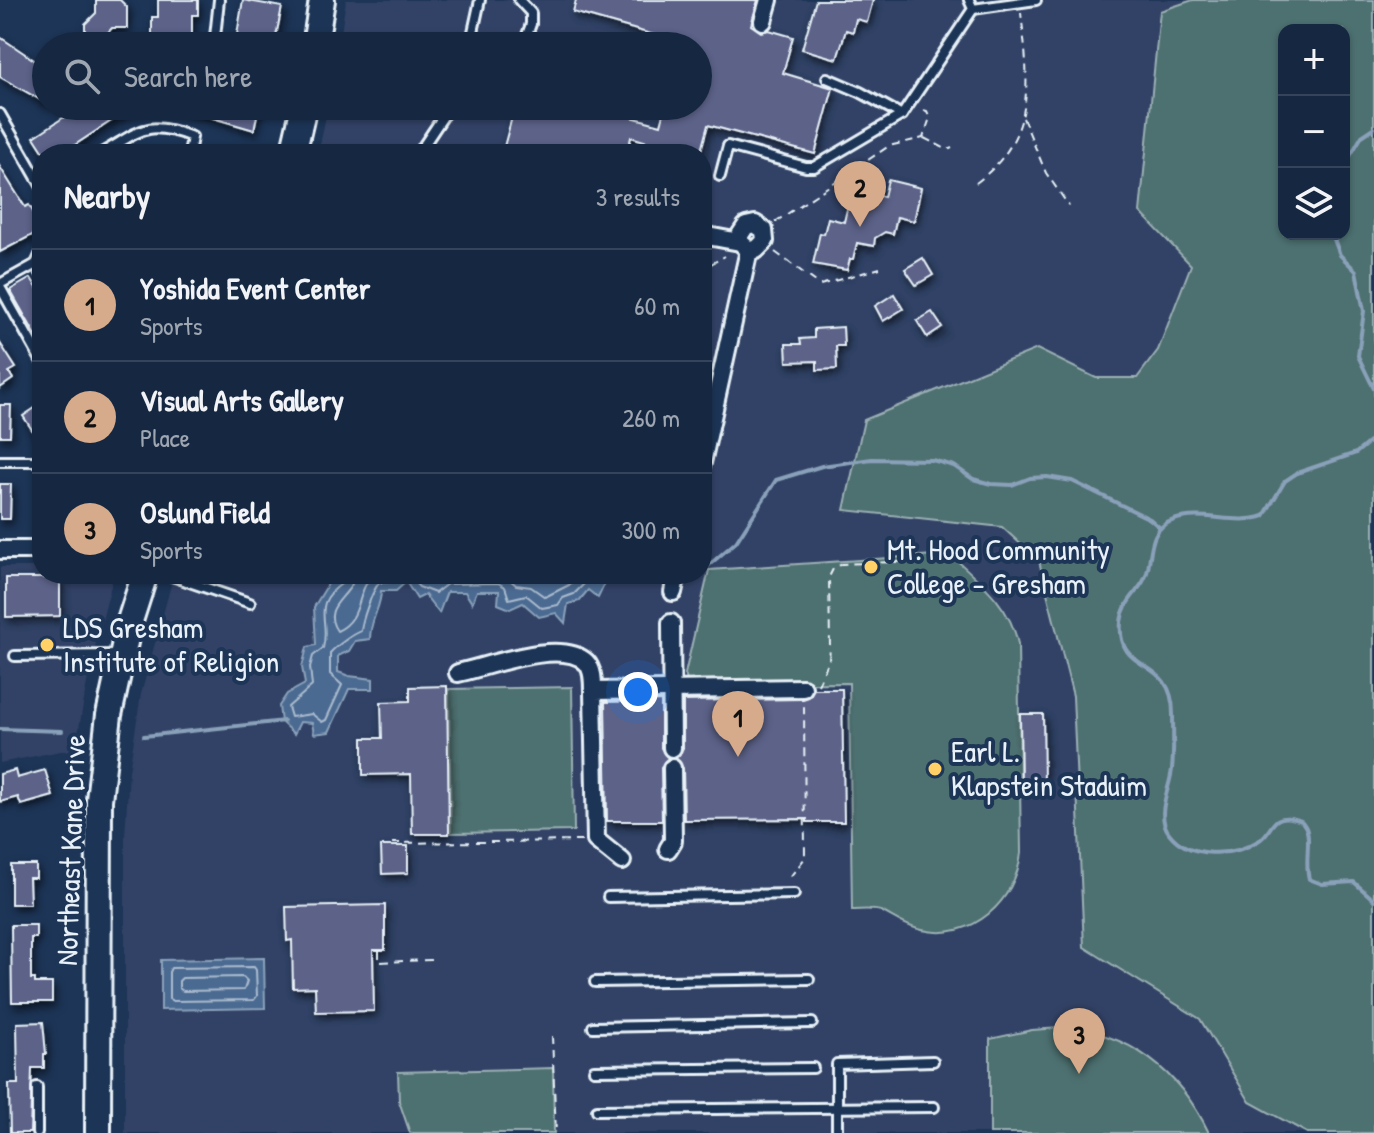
<!DOCTYPE html>
<meta charset="utf-8">
<style>
body{margin:0;font-family:"Patrick Hand",sans-serif;background:#23344c;color:#f1f3f6}
.controls{position:absolute;right:24px;top:24px;display:grid;overflow:hidden;border-radius:16px;box-shadow:0 2px 6px #0004}
.controls button{width:72px;height:72px;display:grid;place-items:center;padding:0;border:0;border-bottom:2px solid #35445a;background:#162841;color:#f1f3f6;font:40px sans-serif}
.you{position:absolute;left:638px;top:692px;width:28px;height:28px;margin:-20px;border:6px solid #fff;border-radius:50%;background:#1a73e8;box-shadow:0 0 0 12px #1a73e833}
.badge{display:grid;place-items:center;width:52px;height:52px;border-radius:50%;background:#d6ab8b;color:#111;font-size:26px;font-weight:700}
.pin{position:absolute;translate:-50% -66px;filter:drop-shadow(0 2px 4px #0008)}
.pin::after{content:'';position:absolute;top:42px;width:28px;height:24px;background:inherit;clip-path:polygon(0 0,100% 0,50% 100%)}
.list{margin:0;padding:0;list-style:none}
h2{display:flex;justify-content:space-between;align-items:center;height:104px;margin:0;padding:0 32px;font-size:34px}
h2 small{font-size:26px;font-weight:400;color:#9ea6b1}
.list li{display:grid;grid-template-columns:52px 1fr auto;gap:24px;align-items:center;box-sizing:border-box;height:112px;padding:0 32px;border-top:2px solid #35445a}
.list b{display:block;font-size:30px;white-space:nowrap}
.list p{margin:0;font-size:26px;white-space:nowrap;color:#9ea6b1}
.list em{font-size:26px;font-style:normal;color:#9ea6b1}
.icon{flex:none;width:44px;height:44px;fill:none;stroke:currentColor;stroke-width:2;stroke-linecap:round;stroke-linejoin:round}
.map{position:relative;flex:none;width:1374px;height:1133px;overflow:hidden}
.search{position:absolute;background:#162841;box-shadow:0 2px 6px #0004;left:32px;top:32px;width:680px;height:88px;display:flex;align-items:center;gap:20px;box-sizing:border-box;padding:0 28px;border-radius:44px;color:#9ea6b1;font-size:30px}
.panel{position:absolute;background:#162841;box-shadow:0 2px 6px #0004;left:32px;top:144px;width:680px;height:440px;border-radius:32px}
.map>svg:first-child{display:block}
.built{fill:#304266}
.green{fill:#4e7070;stroke:#9bb0b4;stroke-width:2;fill-rule:evenodd}
.water{fill:#4c6b91;stroke:#8aa1ba;stroke-width:2}
.lines{fill:none;stroke-linecap:round;stroke-linejoin:round}
.shore{stroke:#aabbcf;stroke-width:2}
.stream{stroke:#8aa1ba;stroke-width:4}
.building{fill:#5b6288;stroke:#e8f1f8;stroke-width:2;filter:url(#shadow)}
.lane-casing{stroke:#e8f1f8;stroke-width:14}
.street-casing{stroke:#e8f1f8;stroke-width:22}
.primary-casing{stroke:#e8f1f8;stroke-width:30}
.path{stroke:#e8f1f8;stroke-width:2;stroke-dasharray:8 6;stroke-linecap:butt}
.lane{stroke:#1d3557;stroke-width:8}
.street{stroke:#1d3557;stroke-width:16}
.primary{stroke:#1d3557;stroke-width:24}
.poi-dot{fill:#ffd166;stroke:#1d3557;stroke-width:3}
.labels{text-anchor:middle;stroke-width:8;stroke-linejoin:round;paint-order:stroke}
.poi-label{font-size:30px;fill:#e8f1f8;stroke:#1d3557;text-anchor:start}
.street-label{font-size:30px;fill:#e8f1f8;stroke:#1d3557}
</style>
<div class="map">
<svg width="1374" height="1133" viewBox="0 0 1374 1133">
<defs>
<filter id="shadow"><feDropShadow dx="2.5" dy="4.5" stdDeviation="4" flood-color="#0009"/></filter>
</defs>
<rect width="100%" height="100%" fill="#1d3557"/>
<filter id="ink" filterUnits="userSpaceOnUse"><feTurbulence type="fractalNoise" baseFrequency=".0125" numOctaves="2"/><feDisplacementMap in="SourceGraphic" scale="16" xChannelSelector="R" yChannelSelector="G"/><feConvolveMatrix kernelMatrix="1 2 1 2 8 2 1 2 1" color-interpolation-filters="sRGB"/></filter>
<g filter="url(#ink)">
<g class="built">
<path d="M 346,0 L 1193,0 L 1187,3 L 1191,265 L 1158,350 L 1137,378 L 1096,378 L 1037,349 L 845,510 L 1002,527 L 1039,561 L 1073,696 L 1084,947 L 1200,1019 L 1250,1102 L 1307,1133 L 125,1133 L 125,835 L 129,771 L 141,694 L 174,574 L 702,574 L 702,154 L 318,154 L 328,106 L 698,106 L 698,46 L 339,46 Z"/>
<path d="M 0,567 L 42,567 L 42,574 L 111,575 L 112,582 L 90,666 L 75,751 L 61,751 L 0,763 Z"/>
</g>
<g class="green">
<path d="M 1193,0 L 1374,0 L 1374,1133 L 1307,1133 L 1250,1102 L 1200,1019 L 1084,947 L 1073,696 L 1039,561 L 1002,527 L 844,510 L 864,420 L 1037,349 L 1096,378 L 1137,378 L 1158,350 L 1191,265 L 1140,212 L 1160,11 ZM 1284,30 L 1344,30 L 1344,234 L 1284,234 Z"/>
<path d="M 950,554 C 979,581 1010,604 1018,644 L 1021,853 C 1016,901 972,942 922,930 C 907,927 896,919 883,912 C 875,908 862,910 852,910 L 849,683 L 688,684 L 685,674 L 709,570 Z"/>
<path d="M 572,687 L 574,831 L 451,833 L 449,689 Z"/>
<path d="M 1060,1028 C 1128,1030 1180,1072 1209,1133 L 990,1133 L 990,1039 L 1032,1030 Z"/>
<path d="M 553,1068 L 554,1133 L 410,1133 L 399,1101 L 398,1072 Z"/>
</g>
<g class="water">
<path d="M 347,574 L 628,574 L 628,580 L 605,583 L 598,598 L 588,590 L 579,601 L 568,604 L 565,623 L 556,613 L 539,617 L 523,603 L 510,609 L 498,604 L 499,591 L 477,591 L 472,603 L 465,592 L 447,592 L 439,613 L 425,595 L 417,599 L 406,582 L 396,591 L 381,591 C 381,608 370,619 370,639 L 355,641 L 349,651 L 338,656 L 338,672 L 349,676 L 373,679 L 373,689 L 349,689 L 329,732 L 314,734 L 312,723 L 300,722 L 294,734 L 281,722 L 279,706 L 287,694 L 305,684 L 302,667 L 307,647 L 316,645 L 314,607 L 331,579 Z"/>
<path d="M 264,958 L 265,1008 L 161,1010 L 161,960 Z"/>
</g>
<g class="lines">
<g class="shore">
<path d="M 345,574 L 344,582 C 309,606 331,619 323,648 L 313,656 L 310,667 L 312,686 L 288,707 L 291,717 L 312,714 L 322,722 L 326,720 L 342,685 L 330,674 L 330,653 C 336,646 353,634 361,631 C 362,620 372,591 379,583 L 392,582 L 400,576 L 407,574 L 419,587 L 435,593 L 447,584 L 498,583 L 505,587 L 509,599 L 526,595 L 542,608 L 558,605 L 563,598 L 574,594 L 585,583 L 595,583 L 603,576 L 619,574"/>
<path d="M 355,574 C 354,596 319,605 337,631 C 366,618 354,587 376,574"/>
<path d="M 503,574 L 516,585 L 531,587 L 545,597 L 569,585 L 581,574"/>
<path d="M 254,967 L 256,970 L 257,996 L 254,1000 L 173,1001 L 169,999 L 169,972 L 171,968 Z"/>
<path d="M 243,977 L 247,981 L 244,990 L 183,991 L 179,988 L 179,981 L 182,978 Z"/>
</g>
<g class="stream">
<path d="M 1344,166 L 1362,136 L 1374,128"/>
<path d="M 1332,234 L 1340,255 L 1356,271 L 1364,311 L 1358,356 L 1374,389"/>
<path d="M 1374,438 L 1356,453 L 1297,473 L 1285,481 L 1264,516 C 1236,526 1202,510 1174,520 C 1150,528 1152,548 1148,569 C 1144,590 1124,597 1121,622 C 1116,677 1173,654 1173,714 C 1173,732 1174,751 1172,769 C 1170,789 1155,814 1169,833 C 1189,859 1233,857 1258,841 C 1273,833 1270,812 1295,819 C 1302,821 1301,820 1305,826 C 1312,838 1304,861 1309,879 L 1322,884 L 1354,882 L 1374,900"/>
<path d="M 702,571 L 736,542 L 776,480 L 822,466 L 872,459 L 932,460 L 954,466 L 973,479 L 991,484 L 1012,485 L 1030,478 L 1047,477 L 1072,481 L 1150,519 L 1159,527"/>
<path d="M 623,576 L 674,575"/>
<path d="M 0,729 L 62,731"/>
<path d="M 144,736 L 284,721"/>
</g>
</g>
<g class="building">
<path d="M 96,0 L 120,0 L 127,7 L 127,28 L 112,28 L 101,40 L 85,40 L 85,24 L 96,13 Z"/>
<path d="M 158,0 L 198,0 L 198,15 L 192,15 L 192,44 L 152,46 L 152,17 L 158,17 Z"/>
<path d="M 243,0 L 282,7 L 274,46 L 235,46 Z"/>
<path d="M 576,0 L 758,0 L 751,25 L 761,32 L 769,30 L 793,37 L 783,73 L 833,88 L 815,154 L 708,125 L 700,154 L 651,154 L 654,144 L 631,137 L 627,154 L 502,154 L 515,106 L 590,106 L 661,125 L 666,106 L 698,106 L 698,46 L 683,46 L 683,43 L 573,12 Z"/>
<path d="M 816,0 L 873,0 L 867,22 L 856,19 L 853,32 L 846,30 L 837,59 L 802,49 Z"/>
<path d="M 0,37 L 40,64 L 38,68 L 46,74 L 46,103 L 0,77 Z"/>
<path d="M 81,106 L 134,106 L 61,154 L 45,154 L 34,137 Z"/>
<path d="M 183,106 L 259,106 L 254,130 L 182,109 Z"/>
<path d="M 0,167 L 25,207 L 29,205 L 42,227 L 42,230 L 0,252 Z"/>
<path d="M 888,180 L 921,188 L 914,221 L 897,217 L 893,234 L 885,232 L 875,238 L 874,246 L 857,243 L 853,259 L 850,259 L 847,270 L 813,264 L 820,233 L 824,234 L 828,218 L 844,222 L 848,205 L 864,209 L 868,193 L 884,197 Z"/>
<path d="M 923,258 L 933,275 L 916,285 L 905,269 Z"/>
<path d="M 31,278 L 42,296 L 42,346 L 10,290 Z"/>
<path d="M 894,294 L 903,309 L 883,321 L 875,306 Z"/>
<path d="M 932,312 L 942,327 L 927,337 L 917,321 Z"/>
<path d="M 843,327 L 844,346 L 836,346 L 837,369 L 817,370 L 817,361 L 787,362 L 786,344 L 801,344 L 800,339 L 814,338 L 814,329 Z"/>
<path d="M 0,343 L 16,368 L 9,372 L 13,379 L 0,388 Z"/>
<path d="M 0,405 L 11,405 L 10,436 L 0,436 Z"/>
<path d="M 38,406 L 42,412 L 42,445 L 23,416 Z"/>
<path d="M 0,484 L 11,484 L 10,519 L 0,519 Z"/>
<path d="M 6,578 L 60,578 L 60,616 L 6,617 Z"/>
<path d="M 447,686 L 449,834 L 412,834 L 411,774 L 363,775 L 363,738 L 382,738 L 381,702 L 410,701 L 410,687 Z"/>
<path d="M 814,689 L 842,689 L 844,822 L 807,822 L 807,819 L 684,820 L 683,768 L 676,758 L 683,748 L 683,701 L 803,699 L 809,697 Z"/>
<path d="M 661,701 L 661,748 L 668,758 L 661,768 L 662,821 L 607,821 L 605,702 Z"/>
<path d="M 1020,714 L 1043,714 L 1044,785 L 1021,785 Z"/>
<path d="M 15,770 L 17,778 L 45,770 L 53,796 L 21,805 L 18,797 L 0,802 L 0,774 Z"/>
<path d="M 381,846 L 408,846 L 408,873 L 382,874 Z"/>
<path d="M 11,865 L 36,865 L 36,878 L 29,878 L 30,904 L 11,904 Z"/>
<path d="M 385,905 L 385,950 L 373,950 L 374,1011 L 316,1012 L 315,987 L 293,988 L 292,940 L 287,941 L 286,907 Z"/>
<path d="M 11,925 L 36,925 L 36,938 L 31,938 L 31,979 L 35,979 L 35,983 L 52,983 L 52,1002 L 12,1002 Z"/>
<path d="M 43,1022 L 46,1054 L 44,1054 L 44,1068 L 32,1068 L 30,1133 L 10,1133 L 9,1084 L 18,1084 L 17,1023 Z"/>
</g>
<g class="lines">
<defs>
<g id="lane">
<path d="M 519,0 L 531,13 L 531,24 L 523,46"/>
<path d="M 973,9 L 1036,0"/>
<path d="M 214,46 L 219,0"/>
<path d="M 470,46 L 480,0"/>
<path d="M 827,78 L 860,92 L 902,115"/>
<path d="M 0,114 L 42,187"/>
<path d="M 100,154 C 141,131 145,119 192,137 L 189,154"/>
<path d="M 418,154 L 450,106"/>
<path d="M 720,176 L 728,146 L 806,167 L 814,167 L 902,115 L 973,9 L 969,0"/>
<path d="M 42,251 L 36,264 L 42,275"/>
<path d="M 0,284 L 36,264"/>
<path d="M 0,287 L 42,362"/>
<path d="M 0,461 L 42,461"/>
<path d="M 166,574 L 250,603"/>
<path d="M 15,656 L 121,655"/>
<path d="M 608,897 L 794,894"/>
<path d="M 595,982 L 809,979"/>
<path d="M 593,1027 L 812,1023"/>
<path d="M 594,1070 L 813,1068"/>
<path d="M 597,1110 L 934,1107"/>
<path d="M 37,1133 L 37,1087"/>
<path d="M 837,1133 L 837,1064 L 933,1061"/>
</g>
<g id="street">
<path d="M 763,21 L 769,0"/>
<path d="M 702,235 L 740,242 L 749,250 L 756,250 L 765,241 L 764,230 L 755,224 L 746,226 L 740,235 L 740,242"/>
<path d="M 702,463 L 749,250"/>
<path d="M 0,550 L 42,550"/>
<path d="M 673,592 L 677,574"/>
<path d="M 671,623 L 672,748"/>
<path d="M 458,673 C 487,667 561,638 586,662 C 593,669 593,681 593,691"/>
<path d="M 668,849 L 673,841 L 672,768"/>
<path d="M 622,861 L 596,840 L 593,691 L 803,688"/>
</g>
<g id="primary">
<path d="M 315,46 L 322,0"/>
<path d="M 293,154 L 304,106"/>
<path d="M 98,1133 L 99,800 L 109,715 L 129,624 L 145,574"/>
</g>
</defs>
<use href="#lane" class="lane-casing"/>
<use href="#street" class="street-casing"/>
<use href="#primary" class="primary-casing"/>
<g class="path">
<path d="M 1023,118 L 1046,173 L 1069,206"/>
<path d="M 924,138 L 948,150 L 952,148"/>
<path d="M 976,183 C 1037,137 1029,81 1021,13"/>
<path d="M 775,222 L 889,146 L 923,138 L 930,118 L 927,111 L 918,109"/>
<path d="M 775,252 L 820,285 L 880,268"/>
<path d="M 702,276 L 711,264 L 725,256"/>
<path d="M 818,685 L 829,660 L 830,647 L 829,577 L 833,569 L 842,564 L 923,561"/>
<path d="M 392,843 L 583,841"/>
<path d="M 790,877 L 805,858 L 804,704"/>
<path d="M 379,950 L 379,962 L 432,960"/>
<path d="M 552,1036 L 556,1133"/>
</g>
<use href="#lane" class="lane"/>
<use href="#street" class="street"/>
<use href="#primary" class="primary"/>
</g>
</g>
<g class="poi-dot">
<circle cx="871" cy="567" r="8"/>
<circle cx="47" cy="645" r="8"/>
<circle cx="935" cy="769" r="8"/>
</g>
<g class="labels">
<g class="poi-label">
<text x="887" y="560">Mt. Hood Community<tspan x="887" dy="34">College - Gresham</tspan></text>
<text x="63" y="638">LDS Gresham<tspan x="63" dy="34">Institute of Religion</tspan></text>
<text x="951" y="762">Earl L.<tspan x="951" dy="34">Klapstein Staduim</tspan></text>
</g>
<g class="street-label">
<text transform="translate(71 850) rotate(-88)" y="10">Northeast Kane Drive</text>
</g>
</g>
</svg>
<div class="controls">
<button>+</button>
<button>−</button>
<button><svg class="icon" aria-label="layers" viewBox="0 0 24 24"><path d="M12 4l9 5-9 5-9-5zM3 14l9 5 9-5"/></svg></button>
</div>
<div class="you"></div>
<div class="pin badge" style="left:738px;top:757px">1</div>
<div class="pin badge" style="left:860px;top:227px">2</div>
<div class="pin badge" style="left:1079px;top:1074px">3</div>
<div class="search"><svg class="icon" aria-label="search" viewBox="0 0 24 24"><circle cx="10" cy="10" r="6"/><path d="M15 15l6 6"/></svg>Search here</div>
<section class="panel">
<h2>Nearby<small>3 results</small></h2>
<ul class="list">
<li><span class="badge">1</span><div><b>Yoshida Event Center</b><p>Sports</p></div><em>60 m</em></li>
<li><span class="badge">2</span><div><b>Visual Arts Gallery</b><p>Place</p></div><em>260 m</em></li>
<li><span class="badge">3</span><div><b>Oslund Field</b><p>Sports</p></div><em>300 m</em></li>
</ul>
</section>
</div>
